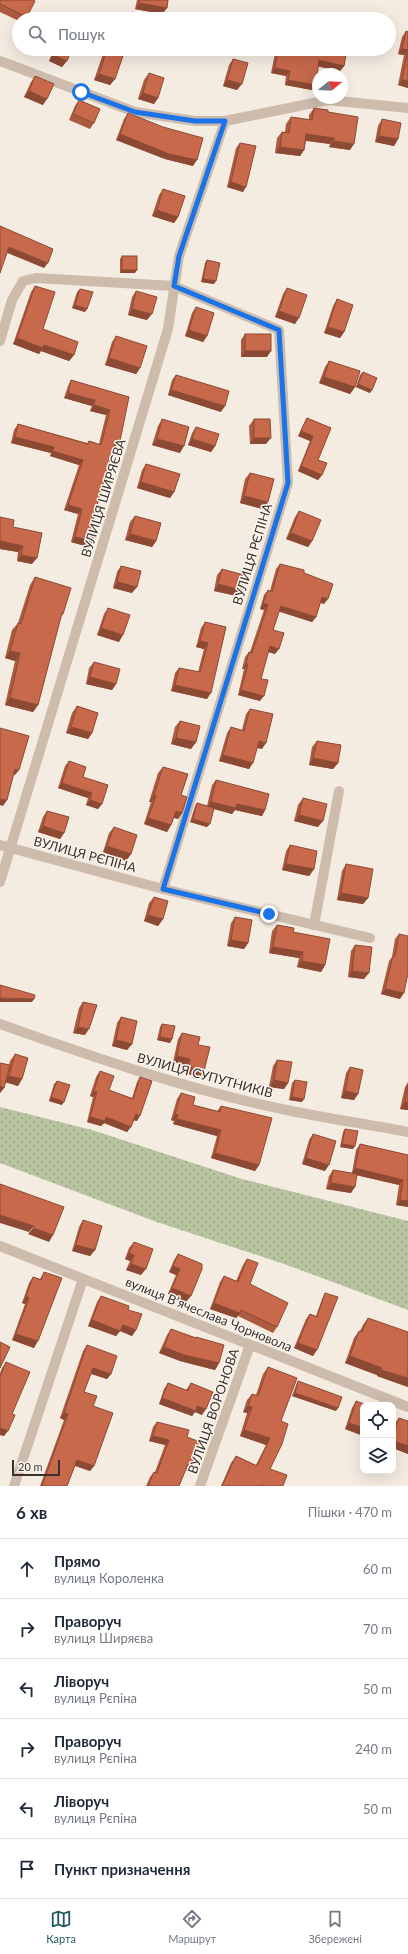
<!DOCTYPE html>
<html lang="uk">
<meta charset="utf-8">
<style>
body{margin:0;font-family:Lato,sans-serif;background:#f6f6f7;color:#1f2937}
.controls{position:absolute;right:12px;bottom:12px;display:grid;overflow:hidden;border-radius:8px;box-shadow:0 4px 16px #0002}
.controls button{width:36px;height:36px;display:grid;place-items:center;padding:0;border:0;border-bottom:1px solid #e0e1e3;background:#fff;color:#1f2937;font:20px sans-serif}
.compass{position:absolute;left:312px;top:68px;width:36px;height:36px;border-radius:50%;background:#fff;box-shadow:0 4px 16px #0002;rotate:72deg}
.scale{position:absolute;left:12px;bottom:10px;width:48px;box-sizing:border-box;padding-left:4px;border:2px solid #3b302b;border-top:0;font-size:11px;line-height:14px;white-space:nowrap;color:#3b302b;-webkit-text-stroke:3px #fbf5ee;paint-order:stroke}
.stop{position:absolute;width:12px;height:12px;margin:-9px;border:3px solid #1a73e8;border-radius:50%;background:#fff}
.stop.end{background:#1a73e8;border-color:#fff;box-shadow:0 1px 4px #0008}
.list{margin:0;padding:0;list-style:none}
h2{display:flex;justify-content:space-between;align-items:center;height:52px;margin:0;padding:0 16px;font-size:17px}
h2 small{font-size:13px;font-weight:400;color:#747a83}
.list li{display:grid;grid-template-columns:26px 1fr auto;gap:12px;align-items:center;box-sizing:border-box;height:60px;padding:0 16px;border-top:1px solid #e0e1e3}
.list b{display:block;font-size:15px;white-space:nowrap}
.list p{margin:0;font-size:13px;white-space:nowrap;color:#747a83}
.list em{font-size:13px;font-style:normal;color:#747a83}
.icon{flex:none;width:22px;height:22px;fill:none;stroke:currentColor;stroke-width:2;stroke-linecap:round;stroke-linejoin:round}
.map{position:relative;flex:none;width:408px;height:1486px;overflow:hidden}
.search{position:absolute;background:#fff;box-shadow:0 4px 16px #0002;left:12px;right:12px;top:12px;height:44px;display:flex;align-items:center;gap:10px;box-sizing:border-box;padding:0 14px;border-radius:22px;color:#747a83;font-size:15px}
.sheet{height:412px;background:#fff}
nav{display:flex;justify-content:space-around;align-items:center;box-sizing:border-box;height:56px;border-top:1px solid #e0e1e3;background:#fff;font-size:11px;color:#747a83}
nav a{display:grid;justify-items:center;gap:2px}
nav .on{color:#1f5a5e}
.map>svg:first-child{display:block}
.garden{fill:url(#garden-dots)}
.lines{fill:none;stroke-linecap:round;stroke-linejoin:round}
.minor{stroke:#cdbbac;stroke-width:10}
.wall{fill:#ac5a40}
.shaded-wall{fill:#8c4a34}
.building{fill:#c8694b;stroke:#8c4a34}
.route{stroke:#1a73e8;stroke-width:5}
.labels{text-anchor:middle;stroke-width:3;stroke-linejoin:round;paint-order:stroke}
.street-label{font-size:13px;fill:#3b302b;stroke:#fbf5ee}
</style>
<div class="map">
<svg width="408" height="1486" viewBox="0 0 408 1486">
<defs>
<pattern id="garden-dots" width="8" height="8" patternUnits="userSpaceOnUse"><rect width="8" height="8" fill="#b8c4a0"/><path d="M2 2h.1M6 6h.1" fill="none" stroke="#97a083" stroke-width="1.8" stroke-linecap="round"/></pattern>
</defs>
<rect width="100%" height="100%" fill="#f4ebe1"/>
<path class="garden" d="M 0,1107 L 92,1130 L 242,1179 L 408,1221 L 408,1310 L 287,1265 L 154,1221 L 0,1163 Z"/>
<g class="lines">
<g class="minor">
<path d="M 0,61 L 135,112 L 195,121 L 225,121 L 328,100 L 408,108"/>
<path d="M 0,341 L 12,300 L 23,281 L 36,278 L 174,286 L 279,330 L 288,483 L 163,889"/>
<path d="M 0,845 L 163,889 L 370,938"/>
<path d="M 0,882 L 168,329 L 179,256 L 225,121"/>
<path d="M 314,925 L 339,791"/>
<path d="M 0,1024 C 92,1057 186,1089 282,1109 C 324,1118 366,1124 408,1132"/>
<path d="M 0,1246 L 408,1407"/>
<path d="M 14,1486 L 83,1279"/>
<path d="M 200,1486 L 250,1345"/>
</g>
</g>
<g class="wall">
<path d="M 0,0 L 27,17 L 26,19 L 19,19 L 19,21 L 0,12 Z"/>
<path d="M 137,0 L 168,0 L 167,8 L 162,14 L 135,9 Z"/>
<path d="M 339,14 L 359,19 L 336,19 Z"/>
<path d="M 406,31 L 408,32 L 408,88 L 398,85 L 404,55 L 398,54 L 402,37 Z"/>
<path d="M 54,49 L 72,49 L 62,67 L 49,61 Z"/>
<path d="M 106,49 L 122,49 L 115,79 L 110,85 L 94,80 L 104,51 Z"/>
<path d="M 277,49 L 286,49 L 294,51 L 295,49 L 347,49 L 344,66 L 340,71 L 318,66 L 312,90 L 285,85 L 286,76 L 271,73 L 275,53 Z"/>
<path d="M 233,59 L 237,90 L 223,86 L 229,65 Z"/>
<path d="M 149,73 L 158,98 L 154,104 L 138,99 L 144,80 Z"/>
<path d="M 35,76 L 43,105 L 24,97 L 31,82 Z"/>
<path d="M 79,100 L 94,123 L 90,129 L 69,120 L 75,106 Z"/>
<path d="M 314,108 L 328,112 L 350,150 L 329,147 L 330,144 L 306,141 L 304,150 L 300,156 L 275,153 L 277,138 L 282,132 L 285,132 L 286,124 L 291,117 L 309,120 L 309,115 Z"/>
<path d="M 128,113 L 193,166 L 165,159 L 116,140 L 124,119 Z"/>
<path d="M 382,119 L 398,139 L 394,146 L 375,142 L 378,126 Z"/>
<path d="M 240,143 L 243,192 L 227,187 L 236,148 Z"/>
<path d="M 163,189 L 178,217 L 174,223 L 152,216 L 159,195 Z"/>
<path d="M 122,256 L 135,273 L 120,273 L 120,259 Z"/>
<path d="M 207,260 L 214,284 L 201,282 L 205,263 Z"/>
<path d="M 35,286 L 43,329 L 74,355 L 69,361 L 41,351 L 39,354 L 13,344 L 31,292 Z"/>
<path d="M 287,288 L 295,324 L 275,317 L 283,294 Z"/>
<path d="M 80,289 L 85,312 L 72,308 L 77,292 Z"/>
<path d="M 136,291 L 147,320 L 128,315 L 132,297 Z"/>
<path d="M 337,299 L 344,332 L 340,338 L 324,333 L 333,306 Z"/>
<path d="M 196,307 L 207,336 L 203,342 L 185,336 L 192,313 Z"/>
<path d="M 245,334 L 267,357 L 241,357 L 241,340 Z"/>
<path d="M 116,336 L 140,368 L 136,374 L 105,365 L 112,342 Z"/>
<path d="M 329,361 L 355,387 L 350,394 L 319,383 L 325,367 Z"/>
<path d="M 363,372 L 370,393 L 356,387 L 360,375 Z"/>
<path d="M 176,375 L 221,412 L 168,395 L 172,380 Z"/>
<path d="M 71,380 L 129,397 L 116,446 L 114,446 L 91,526 L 89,547 L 71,542 L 78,514 L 64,510 L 79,465 L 50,456 L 51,453 L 11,443 L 14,430 L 18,424 L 87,443 L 89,441 L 99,444 L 106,415 L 90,411 L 92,406 L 64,398 L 68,386 Z"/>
<path d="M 307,418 L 331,428 L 318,460 L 322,475 L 318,480 L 298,471 L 310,441 L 298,436 L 304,423 Z"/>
<path d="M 162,419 L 180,453 L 152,445 L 158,426 Z"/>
<path d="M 254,419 L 266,444 L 250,444 L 249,426 Z"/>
<path d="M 196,427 L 215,446 L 211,452 L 188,445 L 192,433 Z"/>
<path d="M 146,464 L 174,492 L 170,498 L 137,488 L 142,470 Z"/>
<path d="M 250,473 L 263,509 L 240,503 L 245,479 Z"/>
<path d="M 299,511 L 312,541 L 308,547 L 286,539 L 295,517 Z"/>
<path d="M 135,516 L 156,541 L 152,547 L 125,540 L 130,522 Z"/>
<path d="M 0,517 L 13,527 L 32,564 L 17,561 L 18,552 L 0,549 Z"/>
<path d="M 280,564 L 304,573 L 324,604 L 320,603 L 316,617 L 312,622 L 279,611 L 273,630 L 275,654 L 268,652 L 261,679 L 260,701 L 238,695 L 244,669 L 242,669 L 245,657 L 249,652 L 250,652 L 264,610 L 260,609 L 264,595 L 268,590 L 270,591 L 276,569 Z"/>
<path d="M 121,566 L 132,593 L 113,588 L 117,572 Z"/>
<path d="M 222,569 L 237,596 L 214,591 L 217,575 Z"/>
<path d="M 35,577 L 63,614 L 60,618 L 38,705 L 33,712 L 5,705 L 15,661 L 5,658 L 12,630 L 18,623 L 30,585 Z"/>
<path d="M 108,608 L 119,642 L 97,635 L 104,614 Z"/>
<path d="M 205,622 L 226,627 L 207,699 L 171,691 L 175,673 L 179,668 L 198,672 L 204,649 L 196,647 L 201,628 Z"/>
<path d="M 94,662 L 116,684 L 112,690 L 86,684 L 89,668 Z"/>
<path d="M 77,706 L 92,733 L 88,739 L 66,733 L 72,713 Z"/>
<path d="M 250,709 L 262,749 L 257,748 L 249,769 L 219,761 L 227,733 L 231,727 L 242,730 L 246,714 Z"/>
<path d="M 180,721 L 196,742 L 191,749 L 171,744 L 175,727 Z"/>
<path d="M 317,741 L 338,763 L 333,769 L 309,765 L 312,747 Z"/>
<path d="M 69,761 L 83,777 L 102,804 L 98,809 L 86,805 L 88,798 L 58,788 L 65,766 Z"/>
<path d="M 163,767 L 181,795 L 182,813 L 178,819 L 174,818 L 171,825 L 167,832 L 144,824 L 151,802 L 149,802 L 158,773 Z"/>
<path d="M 216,780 L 265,810 L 262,816 L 235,810 L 232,814 L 214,809 L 207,827 L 190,822 L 195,806 L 197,803 L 207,806 L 212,785 Z"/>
<path d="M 303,798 L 318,827 L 294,821 L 298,805 Z"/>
<path d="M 47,811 L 64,833 L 60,839 L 38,832 L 43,817 Z"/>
<path d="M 114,827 L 131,854 L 126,861 L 103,852 L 109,833 Z"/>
<path d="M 290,845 L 314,869 L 309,876 L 282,870 L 286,851 Z"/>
<path d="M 346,864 L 368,898 L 363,904 L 337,900 L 342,871 Z"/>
<path d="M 154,897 L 163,919 L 158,926 L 144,921 L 149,903 Z"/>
<path d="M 235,917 L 248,943 L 244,949 L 227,946 L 231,923 Z"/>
<path d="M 277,925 L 293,932 L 325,965 L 321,972 L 297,967 L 299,958 L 269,953 L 272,931 Z"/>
<path d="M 399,934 L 400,999 L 381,994 L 389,961 L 392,957 L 395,939 Z"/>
<path d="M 355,945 L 364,979 L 348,977 L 351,951 Z"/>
<path d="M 83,1002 L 85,1035 L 73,1033 L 79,1008 Z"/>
<path d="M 121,1017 L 132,1044 L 127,1050 L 112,1046 L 117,1023 Z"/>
<path d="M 162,1024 L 172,1039 L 170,1043 L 157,1040 L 160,1027 Z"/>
<path d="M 182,1033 L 200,1077 L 184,1073 L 186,1065 L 173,1062 L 178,1039 Z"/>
<path d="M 15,1054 L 22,1079 L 18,1086 L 5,1082 L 4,1088 L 0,1093 L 0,1063 L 9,1065 L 10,1061 Z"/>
<path d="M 277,1060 L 288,1083 L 284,1089 L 269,1087 L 273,1066 Z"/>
<path d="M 350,1067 L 358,1094 L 354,1100 L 341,1098 L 346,1073 Z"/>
<path d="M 100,1071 L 109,1090 L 132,1098 L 137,1082 L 140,1077 L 137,1121 L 134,1120 L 127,1132 L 104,1123 L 101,1126 L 87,1122 L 93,1097 L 90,1096 L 96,1077 Z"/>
<path d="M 295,1080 L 302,1102 L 289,1100 L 292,1083 Z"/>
<path d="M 57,1081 L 62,1105 L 49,1101 L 54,1084 Z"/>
<path d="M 408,1082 L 408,1110 L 400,1109 L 405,1087 Z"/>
<path d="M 181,1093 L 193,1105 L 217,1111 L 221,1106 L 259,1165 L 255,1171 L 211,1158 L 217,1136 L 173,1124 L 174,1121 L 171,1120 L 177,1099 Z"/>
<path d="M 345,1129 L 353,1149 L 340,1147 L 343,1132 Z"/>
<path d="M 313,1134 L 325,1171 L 302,1164 L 309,1140 Z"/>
<path d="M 360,1144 L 408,1155 L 408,1207 L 396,1205 L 399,1185 L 357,1175 L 351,1193 L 326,1189 L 329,1176 L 333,1170 L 352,1173 L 356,1150 Z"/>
<path d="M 83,1220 L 95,1250 L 90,1256 L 72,1251 L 79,1227 Z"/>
<path d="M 134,1242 L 141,1275 L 126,1270 L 130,1261 L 125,1259 L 129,1248 Z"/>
<path d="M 178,1254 L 186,1302 L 168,1294 L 176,1275 L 169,1272 L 174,1260 Z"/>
<path d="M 247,1259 L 250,1284 L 277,1327 L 273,1333 L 238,1316 L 236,1318 L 210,1309 L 220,1282 L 224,1276 L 236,1281 L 243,1265 Z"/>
<path d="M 44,1272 L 34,1348 L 12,1340 L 25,1304 L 22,1303 L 29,1283 L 33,1277 L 40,1279 Z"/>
<path d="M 325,1293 L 313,1356 L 294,1348 L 306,1319 L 310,1314 L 316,1316 L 322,1299 Z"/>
<path d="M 101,1296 L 128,1310 L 136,1330 L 132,1336 L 120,1331 L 116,1336 L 88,1326 L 97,1302 Z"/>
<path d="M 368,1318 L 408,1387 L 377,1376 L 377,1375 L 345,1363 L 354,1338 L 359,1331 L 360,1331 L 363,1325 Z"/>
<path d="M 171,1329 L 196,1338 L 196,1337 L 219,1363 L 215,1370 L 180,1361 L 159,1353 L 167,1335 Z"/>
<path d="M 87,1345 L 111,1374 L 107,1379 L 91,1374 L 84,1392 L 93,1406 L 94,1466 L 90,1471 L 75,1466 L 67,1486 L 40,1486 L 64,1420 L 60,1418 L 83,1351 Z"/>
<path d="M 6,1362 L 12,1414 L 4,1436 L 0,1435 L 0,1373 L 2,1368 Z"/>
<path d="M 268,1367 L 281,1421 L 270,1469 L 283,1486 L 221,1486 L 231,1463 L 236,1456 L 256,1465 L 266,1445 L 240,1436 L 247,1413 L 243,1412 L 247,1400 L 252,1394 L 256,1395 L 263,1374 Z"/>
<path d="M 298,1381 L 336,1411 L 292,1396 L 296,1385 Z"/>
<path d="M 168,1383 L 186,1390 L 191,1383 L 202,1415 L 195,1412 L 192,1416 L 159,1404 L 164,1389 Z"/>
<path d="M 356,1401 L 361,1435 L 345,1429 L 352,1408 Z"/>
<path d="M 399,1418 L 408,1421 L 408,1454 L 393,1448 L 393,1428 L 394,1424 Z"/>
<path d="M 157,1422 L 187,1437 L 188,1471 L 185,1470 L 179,1486 L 146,1486 L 150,1477 L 154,1472 L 155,1472 L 165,1445 L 149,1441 L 153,1427 Z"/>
</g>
<g class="shaded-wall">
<path d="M 139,3 L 167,8 L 162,14 L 135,9 Z"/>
<path d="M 173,49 L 192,49 L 189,54 Z"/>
<path d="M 402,49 L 408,50 L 404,55 L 398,54 Z"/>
<path d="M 53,55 L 67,61 L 62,67 L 49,61 Z"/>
<path d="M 319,60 L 344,66 L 340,71 L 315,66 Z"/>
<path d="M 275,68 L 290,71 L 286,76 L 271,73 Z"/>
<path d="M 99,74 L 115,79 L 110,85 L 94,80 Z"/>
<path d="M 227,80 L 242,84 L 237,90 L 223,86 Z"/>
<path d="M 288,80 L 316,85 L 312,90 L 285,85 Z"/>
<path d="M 402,80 L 408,81 L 408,88 L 398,85 Z"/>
<path d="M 29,91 L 47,99 L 43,105 L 24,97 Z"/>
<path d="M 143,93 L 158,98 L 154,104 L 138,99 Z"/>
<path d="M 120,134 L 197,160 L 193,166 L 165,159 L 116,140 Z"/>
<path d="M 306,134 L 334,138 L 330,144 L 302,140 Z"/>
<path d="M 379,136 L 398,139 L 394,146 L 375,142 Z"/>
<path d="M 334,141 L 354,144 L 350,150 L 329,147 Z"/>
<path d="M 280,147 L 304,150 L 300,156 L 275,153 Z"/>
<path d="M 231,182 L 246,187 L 243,192 L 227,187 Z"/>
<path d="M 157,210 L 178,217 L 174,223 L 152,216 Z"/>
<path d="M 9,247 L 48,263 L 44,268 L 5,252 Z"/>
<path d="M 122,270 L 137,270 L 135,273 L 120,273 Z"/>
<path d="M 203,279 L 216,281 L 214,284 L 201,282 Z"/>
<path d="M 75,305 L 87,309 L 85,312 L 72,308 Z"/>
<path d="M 132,309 L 152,314 L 147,320 L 128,315 Z"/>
<path d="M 279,311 L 299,318 L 295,324 L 275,317 Z"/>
<path d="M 328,327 L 344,332 L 340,338 L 324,333 Z"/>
<path d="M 189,330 L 207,336 L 203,342 L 185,336 Z"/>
<path d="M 17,338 L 44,345 L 74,355 L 69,361 L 41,351 L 39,354 L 13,344 Z"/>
<path d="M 245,351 L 271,351 L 267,357 L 241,357 Z"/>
<path d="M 109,358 L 140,368 L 136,374 L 105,365 Z"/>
<path d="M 324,377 L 355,387 L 350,394 L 319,383 Z"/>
<path d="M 358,384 L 372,390 L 370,393 L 356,387 Z"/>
<path d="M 171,390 L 225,406 L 221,412 L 168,395 Z"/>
<path d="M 68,393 L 95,400 L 92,406 L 64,398 Z"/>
<path d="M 94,405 L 110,410 L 106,415 L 90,411 Z"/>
<path d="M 301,431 L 313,436 L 310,441 L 298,436 Z"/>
<path d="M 15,437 L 54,447 L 51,453 L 11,443 Z"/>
<path d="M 254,438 L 271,438 L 266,444 L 250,444 Z"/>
<path d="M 157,439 L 184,446 L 180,453 L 152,445 Z"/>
<path d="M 192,439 L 215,446 L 211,452 L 188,445 Z"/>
<path d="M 116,440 L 120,441 L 116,446 L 112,445 Z"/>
<path d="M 53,451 L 83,460 L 79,465 L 50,456 Z"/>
<path d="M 301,466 L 322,475 L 318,480 L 298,471 Z"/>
<path d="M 141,482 L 174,492 L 170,498 L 137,488 Z"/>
<path d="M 244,496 L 268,502 L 263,509 L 240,503 Z"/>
<path d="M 68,505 L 82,509 L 78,514 L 64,510 Z"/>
<path d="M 291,533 L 312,541 L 308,547 L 286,539 Z"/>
<path d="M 130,534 L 156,541 L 152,547 L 125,540 Z"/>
<path d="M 75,537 L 93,541 L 89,547 L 71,542 Z"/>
<path d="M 0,541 L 23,546 L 18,552 L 0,549 Z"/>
<path d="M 21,555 L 37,558 L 32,564 L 17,561 Z"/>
<path d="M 117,582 L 137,587 L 132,593 L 113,588 Z"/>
<path d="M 218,584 L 241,590 L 237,596 L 214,591 Z"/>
<path d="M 322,597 L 328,599 L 324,604 L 319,602 Z"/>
<path d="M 263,603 L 268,605 L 264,610 L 260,609 Z"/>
<path d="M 281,606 L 316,617 L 312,622 L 277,611 Z"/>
<path d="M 101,628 L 123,635 L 119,642 L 97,635 Z"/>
<path d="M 200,641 L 208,643 L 204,649 L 196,647 Z"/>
<path d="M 270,646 L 279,649 L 275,654 L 266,651 Z"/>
<path d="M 10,651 L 20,653 L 15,661 L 5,658 Z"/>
<path d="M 246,664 L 248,664 L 244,669 L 242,669 Z"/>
<path d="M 90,677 L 116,684 L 112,690 L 86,684 Z"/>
<path d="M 175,685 L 211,693 L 207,699 L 171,691 Z"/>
<path d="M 241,690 L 264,696 L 260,701 L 238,695 Z"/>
<path d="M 10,698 L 38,705 L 33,712 L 5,705 Z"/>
<path d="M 71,727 L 92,733 L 88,739 L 66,733 Z"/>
<path d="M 176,738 L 196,742 L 191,749 L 171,744 Z"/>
<path d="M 259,741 L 266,743 L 262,749 L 255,747 Z"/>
<path d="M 223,755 L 253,763 L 249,769 L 219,761 Z"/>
<path d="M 313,758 L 338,763 L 333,769 L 309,765 Z"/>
<path d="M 15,769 L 19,770 L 15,775 L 12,774 Z"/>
<path d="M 62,783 L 92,793 L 88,798 L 58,788 Z"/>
<path d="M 154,795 L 156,796 L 151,802 L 149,802 Z"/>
<path d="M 1,799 L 7,800 L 3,806 L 0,805 L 0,800 Z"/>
<path d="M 90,800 L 102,804 L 98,809 L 86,805 Z"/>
<path d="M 211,802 L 237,804 L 265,810 L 262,816 L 235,810 L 232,814 L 207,807 Z"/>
<path d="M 176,811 L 182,813 L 178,819 L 172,817 Z"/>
<path d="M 299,815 L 323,821 L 318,827 L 294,821 Z"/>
<path d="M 148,818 L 171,825 L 167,832 L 144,824 Z"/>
<path d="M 193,819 L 210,824 L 207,827 L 190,822 Z"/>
<path d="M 43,826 L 64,833 L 60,839 L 38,832 Z"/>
<path d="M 107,846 L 131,854 L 126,861 L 103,852 Z"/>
<path d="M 286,864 L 314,869 L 309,876 L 282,870 Z"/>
<path d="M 341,893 L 368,898 L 363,904 L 337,900 Z"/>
<path d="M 148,915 L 163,919 L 158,926 L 144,921 Z"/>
<path d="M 231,940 L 248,943 L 244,949 L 227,946 Z"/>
<path d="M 273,947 L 303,952 L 299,958 L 269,953 Z"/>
<path d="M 302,961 L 325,965 L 321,972 L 297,967 Z"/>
<path d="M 352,971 L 369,973 L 364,979 L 348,977 Z"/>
<path d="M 385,989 L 404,993 L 400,999 L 381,994 Z"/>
<path d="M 0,998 L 34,999 L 32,1002 L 0,1002 Z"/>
<path d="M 78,1027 L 89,1029 L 85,1035 L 73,1033 Z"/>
<path d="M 160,1037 L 172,1039 L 170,1043 L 157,1040 Z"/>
<path d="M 116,1040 L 132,1044 L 127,1050 L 112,1046 Z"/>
<path d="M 177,1056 L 190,1059 L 186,1065 L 173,1062 Z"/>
<path d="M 189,1067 L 204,1071 L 200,1077 L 184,1073 Z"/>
<path d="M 9,1076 L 22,1079 L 18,1086 L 5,1082 Z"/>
<path d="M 274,1080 L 288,1083 L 284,1089 L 269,1087 Z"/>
<path d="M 0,1086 L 4,1088 L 0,1093 Z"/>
<path d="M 94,1091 L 97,1092 L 93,1097 L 90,1096 Z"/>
<path d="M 345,1091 L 358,1094 L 354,1100 L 341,1098 Z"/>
<path d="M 51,1097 L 64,1102 L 62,1105 L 49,1101 Z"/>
<path d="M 292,1097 L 304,1099 L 302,1102 L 289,1100 Z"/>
<path d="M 405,1102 L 408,1103 L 408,1110 L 400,1109 Z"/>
<path d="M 136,1114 L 140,1116 L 137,1121 L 132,1120 Z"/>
<path d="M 175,1114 L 178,1115 L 174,1121 L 171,1120 Z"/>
<path d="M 90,1117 L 106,1117 L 131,1127 L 127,1132 L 104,1123 L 101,1126 L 87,1122 Z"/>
<path d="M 177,1119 L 221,1130 L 217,1136 L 173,1124 Z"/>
<path d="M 342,1144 L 355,1146 L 353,1149 L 340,1147 Z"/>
<path d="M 215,1153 L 259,1165 L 255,1171 L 211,1158 Z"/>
<path d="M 306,1158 L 329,1165 L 325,1171 L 302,1164 Z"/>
<path d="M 355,1168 L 403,1180 L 399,1185 L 351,1174 Z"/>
<path d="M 331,1183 L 355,1187 L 351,1193 L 326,1189 Z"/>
<path d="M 400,1200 L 408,1201 L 408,1207 L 396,1205 Z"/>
<path d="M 0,1215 L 34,1226 L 29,1232 L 0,1223 Z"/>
<path d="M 33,1228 L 53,1235 L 49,1242 L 28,1234 Z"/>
<path d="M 76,1245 L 95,1250 L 90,1256 L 72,1251 Z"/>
<path d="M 129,1253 L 134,1255 L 130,1261 L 125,1259 Z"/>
<path d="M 131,1264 L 146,1269 L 141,1275 L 126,1270 Z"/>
<path d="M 173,1266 L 180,1269 L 176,1275 L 169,1272 Z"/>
<path d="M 172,1288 L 191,1296 L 186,1302 L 168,1294 Z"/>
<path d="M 26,1296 L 29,1298 L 25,1304 L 22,1303 Z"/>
<path d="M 214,1303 L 240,1313 L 236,1318 L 210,1309 Z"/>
<path d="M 92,1320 L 123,1325 L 136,1330 L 132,1336 L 120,1331 L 116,1336 L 88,1326 Z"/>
<path d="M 16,1334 L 38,1341 L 34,1348 L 12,1340 Z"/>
<path d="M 298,1343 L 317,1350 L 313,1356 L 294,1348 Z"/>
<path d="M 164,1347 L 219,1363 L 215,1370 L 180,1361 L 159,1353 Z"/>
<path d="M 350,1356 L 382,1368 L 377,1375 L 345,1363 Z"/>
<path d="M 93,1368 L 111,1374 L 107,1379 L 89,1373 Z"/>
<path d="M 381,1370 L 408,1378 L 408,1387 L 377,1376 Z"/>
<path d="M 295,1393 L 338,1408 L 336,1411 L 292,1396 Z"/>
<path d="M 162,1398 L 197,1406 L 206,1409 L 202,1415 L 195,1412 L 192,1416 L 159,1404 Z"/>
<path d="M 248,1406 L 252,1407 L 247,1413 L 243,1412 Z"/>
<path d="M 64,1413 L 68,1414 L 64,1420 L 60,1418 Z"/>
<path d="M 349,1423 L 363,1428 L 363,1433 L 361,1435 L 345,1429 Z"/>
<path d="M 0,1428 L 8,1431 L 4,1436 L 0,1435 Z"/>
<path d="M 244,1430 L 270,1438 L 266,1445 L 240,1436 Z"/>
<path d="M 153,1436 L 169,1440 L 165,1445 L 149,1441 Z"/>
<path d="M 393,1441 L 408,1446 L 408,1454 L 393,1448 Z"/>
<path d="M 77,1460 L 94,1466 L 90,1471 L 73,1465 Z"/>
<path d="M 188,1464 L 192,1466 L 188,1471 L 184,1469 Z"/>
</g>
<g class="building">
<path d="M 0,0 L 33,0 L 35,1 L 27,17 L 0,4 Z"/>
<path d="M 140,0 L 168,0 L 167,8 L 139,3 Z"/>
<path d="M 177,14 L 193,19 L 175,19 Z"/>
<path d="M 339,14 L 359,18 L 359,19 L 338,19 Z"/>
<path d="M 406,31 L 408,32 L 408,50 L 402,49 Z"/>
<path d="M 56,49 L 72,49 L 67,61 L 53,55 Z"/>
<path d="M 107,49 L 122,49 L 125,50 L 115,79 L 99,74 Z"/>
<path d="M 278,49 L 286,49 L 296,51 L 297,49 L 347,49 L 344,66 L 319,60 L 316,85 L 288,80 L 290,71 L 275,68 Z"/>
<path d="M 408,50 L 408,81 L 402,80 Z"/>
<path d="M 233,59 L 248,63 L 242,84 L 227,80 Z"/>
<path d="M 149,73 L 164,78 L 158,98 L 143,93 Z"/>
<path d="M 35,76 L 54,84 L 47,99 L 29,91 Z"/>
<path d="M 79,100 L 100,109 L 94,123 L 73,114 Z"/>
<path d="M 314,108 L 328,110 L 328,112 L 358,117 L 354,144 L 334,141 L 334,138 L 306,134 L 304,150 L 280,147 L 282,132 L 289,133 L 291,117 L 312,120 Z"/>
<path d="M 128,113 L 163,127 L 203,138 L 197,160 L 169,154 L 120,134 Z"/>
<path d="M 382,119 L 401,123 L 398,139 L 379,136 Z"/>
<path d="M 240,143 L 256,146 L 246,187 L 231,182 Z"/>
<path d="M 163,189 L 185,196 L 178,217 L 157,210 Z"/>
<path d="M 0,226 L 53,249 L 48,263 L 9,247 L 0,273 Z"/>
<rect x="122" y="256" width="15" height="14"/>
<path d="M 207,260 L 220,263 L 216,281 L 203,279 Z"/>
<path d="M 35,286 L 55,292 L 43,329 L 78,342 L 74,355 L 44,345 L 43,348 L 17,338 Z"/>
<path d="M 287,288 L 307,295 L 299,318 L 279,311 Z"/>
<path d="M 80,289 L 93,292 L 87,309 L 75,305 Z"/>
<path d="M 136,291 L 157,297 L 152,314 L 132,309 Z"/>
<path d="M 337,299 L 353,305 L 344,332 L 328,327 Z"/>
<path d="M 196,307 L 214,313 L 207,336 L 189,330 Z"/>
<rect x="245" y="334" width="26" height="17"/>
<path d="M 116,336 L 147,346 L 140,368 L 109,358 Z"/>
<path d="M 329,361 L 360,371 L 355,387 L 324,377 Z"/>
<path d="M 363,372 L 377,378 L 372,390 L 358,384 Z"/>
<path d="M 176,375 L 229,391 L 225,406 L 171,390 Z"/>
<path d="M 71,380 L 129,397 L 120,441 L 116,440 L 91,526 L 96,527 L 93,541 L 75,537 L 82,509 L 68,505 L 83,460 L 53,451 L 54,447 L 15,437 L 18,424 L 88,444 L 89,441 L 101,445 L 110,410 L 94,405 L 95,400 L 68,393 Z"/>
<path d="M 307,418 L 331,428 L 318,460 L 327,463 L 322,475 L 301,466 L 313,436 L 301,431 Z"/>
<path d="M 162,419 L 189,427 L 184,446 L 157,439 Z"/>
<path d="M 254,419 L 270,419 L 271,438 L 254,438 Z"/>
<path d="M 196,427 L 219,434 L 215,446 L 192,439 Z"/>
<path d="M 146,464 L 180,474 L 174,492 L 141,482 Z"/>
<path d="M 250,473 L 274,479 L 268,502 L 244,496 Z"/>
<path d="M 299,511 L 321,520 L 312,541 L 291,533 Z"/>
<path d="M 135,516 L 161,523 L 156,541 L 130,534 Z"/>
<path d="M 0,517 L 14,520 L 13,527 L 42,533 L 37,558 L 21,555 L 23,546 L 0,541 Z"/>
<path d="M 280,564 L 304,570 L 304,573 L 333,584 L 328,599 L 322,597 L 316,617 L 281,606 L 273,630 L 284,633 L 279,649 L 270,646 L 261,679 L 268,680 L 264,696 L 241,690 L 248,664 L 246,664 L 249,652 L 252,653 L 268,605 L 263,603 L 268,590 L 272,592 Z"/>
<path d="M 121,566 L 141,571 L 137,587 L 117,582 Z"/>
<path d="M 222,569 L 244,575 L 241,590 L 218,584 Z"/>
<path d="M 35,577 L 71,588 L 63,614 L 62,613 L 38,705 L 10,698 L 20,653 L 10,651 L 18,623 L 21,624 Z"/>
<path d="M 108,608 L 130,615 L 123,635 L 101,628 Z"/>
<path d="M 205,622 L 226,627 L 211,693 L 175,685 L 179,668 L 200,672 L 208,643 L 200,641 Z"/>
<path d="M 94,662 L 120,669 L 116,684 L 90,677 Z"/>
<path d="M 77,706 L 98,713 L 92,733 L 71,727 Z"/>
<path d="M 250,709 L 273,714 L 266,743 L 259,741 L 253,763 L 223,755 L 231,727 L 244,731 Z"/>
<path d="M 180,721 L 200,726 L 196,742 L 176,738 Z"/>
<path d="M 0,728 L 29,736 L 19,770 L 15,769 L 7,800 L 1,799 L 0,803 Z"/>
<path d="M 317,741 L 341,745 L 338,763 L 313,758 Z"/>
<path d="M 69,761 L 86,767 L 83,777 L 108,785 L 102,804 L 90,800 L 92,793 L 62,783 Z"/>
<path d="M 163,767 L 188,774 L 181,795 L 187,797 L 182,813 L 176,811 L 171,825 L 148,818 L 156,796 L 154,795 Z"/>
<path d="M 216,780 L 269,794 L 265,810 L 237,804 L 236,808 L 211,802 Z"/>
<path d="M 303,798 L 327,804 L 323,821 L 299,815 Z"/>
<path d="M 197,803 L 214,808 L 210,824 L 193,819 Z"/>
<path d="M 47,811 L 69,817 L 64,833 L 43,826 Z"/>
<path d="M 114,827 L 137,835 L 131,854 L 107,846 Z"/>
<path d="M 290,845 L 317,851 L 314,869 L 286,864 Z"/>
<path d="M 346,864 L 373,869 L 368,898 L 341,893 Z"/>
<path d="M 154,897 L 168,901 L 163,919 L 148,915 Z"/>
<path d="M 235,917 L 252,920 L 248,943 L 231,940 Z"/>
<path d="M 277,925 L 294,928 L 293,932 L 330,939 L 325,965 L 302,961 L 303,952 L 273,947 Z"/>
<path d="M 399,934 L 408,936 L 408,973 L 404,993 L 385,989 L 393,956 L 395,956 Z"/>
<path d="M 355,945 L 372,947 L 369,973 L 352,971 Z"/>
<path d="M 0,985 L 35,995 L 34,999 L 0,998 Z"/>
<path d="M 83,1002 L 97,1005 L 89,1029 L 78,1027 Z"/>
<path d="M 121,1017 L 137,1021 L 132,1044 L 116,1040 Z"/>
<path d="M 162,1024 L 175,1026 L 172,1039 L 160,1037 Z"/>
<path d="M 182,1033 L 200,1037 L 198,1045 L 210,1047 L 204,1071 L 189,1067 L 190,1059 L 177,1056 Z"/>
<path d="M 15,1054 L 28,1058 L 22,1079 L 9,1076 Z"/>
<path d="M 277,1060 L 292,1062 L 288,1083 L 274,1080 Z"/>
<path d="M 0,1063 L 10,1065 L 4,1088 L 0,1086 Z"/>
<path d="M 350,1067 L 363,1070 L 358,1094 L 345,1091 Z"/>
<path d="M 100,1071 L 114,1076 L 109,1090 L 133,1099 L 140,1077 L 152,1081 L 140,1116 L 136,1114 L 131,1127 L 106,1117 L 105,1121 L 90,1117 L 97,1092 L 94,1091 Z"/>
<path d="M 295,1080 L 307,1082 L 304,1099 L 292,1097 Z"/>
<path d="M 57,1081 L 70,1085 L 64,1102 L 51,1097 Z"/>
<path d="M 408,1085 L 408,1103 L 405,1102 Z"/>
<path d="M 181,1093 L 195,1097 L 193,1105 L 220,1112 L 221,1106 L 272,1118 L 259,1165 L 215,1153 L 221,1130 L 177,1119 L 178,1115 L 175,1114 Z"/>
<path d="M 345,1129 L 358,1131 L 355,1146 L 342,1144 Z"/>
<path d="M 313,1134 L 336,1141 L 329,1165 L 306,1158 Z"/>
<path d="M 360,1144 L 408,1155 L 408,1201 L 400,1200 L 403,1180 L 355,1168 Z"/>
<path d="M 333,1170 L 357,1174 L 355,1187 L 331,1183 Z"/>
<path d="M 0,1184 L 64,1207 L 53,1235 L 33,1228 L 34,1226 L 0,1215 Z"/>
<path d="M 83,1220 L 102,1226 L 95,1250 L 76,1245 Z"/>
<path d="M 134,1242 L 153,1249 L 146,1269 L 131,1264 L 134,1255 L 129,1253 Z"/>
<path d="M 178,1254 L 202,1264 L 202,1269 L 191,1296 L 172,1288 L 180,1269 L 173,1266 Z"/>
<path d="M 247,1259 L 258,1263 L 250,1284 L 288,1303 L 277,1327 L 241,1310 L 240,1313 L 214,1303 L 224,1276 L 238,1282 Z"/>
<path d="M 44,1272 L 62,1278 L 38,1341 L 16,1334 L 29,1298 L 26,1296 L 33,1277 L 41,1280 Z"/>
<path d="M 325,1293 L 338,1297 L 317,1350 L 298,1343 L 310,1314 L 317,1317 Z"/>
<path d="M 101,1296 L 129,1306 L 128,1310 L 142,1314 L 136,1330 L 123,1325 L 120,1331 L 92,1320 Z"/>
<path d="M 368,1318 L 408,1332 L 408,1378 L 381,1370 L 382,1368 L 350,1356 L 359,1331 L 362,1332 Z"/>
<path d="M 171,1329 L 196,1338 L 196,1337 L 224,1345 L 219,1363 L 184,1355 L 164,1347 Z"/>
<path d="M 0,1342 L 10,1347 L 0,1368 Z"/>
<path d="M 87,1345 L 117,1356 L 111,1374 L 93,1368 L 84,1392 L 97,1396 L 93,1406 L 113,1413 L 94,1466 L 77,1460 L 67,1486 L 42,1486 L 68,1414 L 64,1413 Z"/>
<path d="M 6,1362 L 30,1372 L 12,1414 L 15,1415 L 8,1431 L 0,1428 L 0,1377 Z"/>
<path d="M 268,1367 L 297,1378 L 281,1421 L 288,1424 L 282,1444 L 270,1469 L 287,1475 L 283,1486 L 264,1486 L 261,1485 L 261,1486 L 222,1486 L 236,1456 L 257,1466 L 270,1438 L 244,1430 L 252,1407 L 248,1406 L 252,1394 L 258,1396 Z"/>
<path d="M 298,1381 L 342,1397 L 338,1408 L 295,1393 Z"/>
<path d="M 168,1383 L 188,1391 L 191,1383 L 213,1392 L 206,1409 L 197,1406 L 196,1411 L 162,1398 Z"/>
<path d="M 356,1401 L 367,1405 L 363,1405 L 363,1428 L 349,1423 Z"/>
<path d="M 399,1418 L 408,1421 L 408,1446 L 393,1441 L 393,1428 L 395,1429 Z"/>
<path d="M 157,1422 L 189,1430 L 187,1437 L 200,1442 L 192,1466 L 188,1464 L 179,1486 L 148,1486 L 154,1472 L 157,1473 L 169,1440 L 153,1436 Z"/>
</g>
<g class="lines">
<path class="route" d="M 81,92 L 135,112 L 195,121 L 225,121 L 179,256 L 174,286 L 279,330 L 288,483 L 163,889 L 269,914"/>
</g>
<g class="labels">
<g class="street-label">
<text transform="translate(103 498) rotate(-73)" y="5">ВУЛИЦЯ ШИРЯЄВА</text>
<text transform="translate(252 554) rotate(-73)" y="5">ВУЛИЦЯ РЄПІНА</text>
<text transform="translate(85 854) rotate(15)" y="5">ВУЛИЦЯ РЄПІНА</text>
<text transform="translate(205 1075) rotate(15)" y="5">ВУЛИЦЯ СУПУТНИКІВ</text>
<text transform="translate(209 1314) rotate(22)" y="5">вулиця Вʼячеслава Чорновола</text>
<text transform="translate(213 1411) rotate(-71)" y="5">ВУЛИЦЯ ВОРОНОВА</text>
</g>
</g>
</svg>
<div class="controls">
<button><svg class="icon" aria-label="locate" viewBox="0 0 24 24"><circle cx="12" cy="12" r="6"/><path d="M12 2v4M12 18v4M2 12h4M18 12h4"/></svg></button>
<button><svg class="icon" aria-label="layers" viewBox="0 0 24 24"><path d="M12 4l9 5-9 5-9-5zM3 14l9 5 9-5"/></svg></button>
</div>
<svg class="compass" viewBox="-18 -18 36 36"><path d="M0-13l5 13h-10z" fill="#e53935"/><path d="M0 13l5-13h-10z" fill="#747a83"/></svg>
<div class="scale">20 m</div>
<div class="stop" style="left:81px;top:92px"></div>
<div class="stop end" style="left:269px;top:914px"></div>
<div class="search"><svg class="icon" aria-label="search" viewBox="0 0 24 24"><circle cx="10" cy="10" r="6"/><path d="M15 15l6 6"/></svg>Пошук</div>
</div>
<section class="sheet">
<h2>6 хв<small>Пішки · 470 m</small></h2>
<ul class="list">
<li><svg class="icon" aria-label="ahead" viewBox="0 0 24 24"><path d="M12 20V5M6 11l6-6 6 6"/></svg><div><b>Прямо</b><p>вулиця Короленка</p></div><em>60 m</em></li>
<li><svg class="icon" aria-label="right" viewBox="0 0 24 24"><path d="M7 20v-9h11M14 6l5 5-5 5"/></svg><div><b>Праворуч</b><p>вулиця Ширяєва</p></div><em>70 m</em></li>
<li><svg class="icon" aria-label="left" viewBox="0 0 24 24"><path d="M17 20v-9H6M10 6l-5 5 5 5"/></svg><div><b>Ліворуч</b><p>вулиця Рєпіна</p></div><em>50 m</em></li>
<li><svg class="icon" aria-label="right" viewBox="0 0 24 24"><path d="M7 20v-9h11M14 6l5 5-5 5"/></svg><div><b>Праворуч</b><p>вулиця Рєпіна</p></div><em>240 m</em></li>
<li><svg class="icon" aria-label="left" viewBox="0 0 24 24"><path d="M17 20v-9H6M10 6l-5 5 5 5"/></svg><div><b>Ліворуч</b><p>вулиця Рєпіна</p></div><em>50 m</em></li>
<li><svg class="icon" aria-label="arrive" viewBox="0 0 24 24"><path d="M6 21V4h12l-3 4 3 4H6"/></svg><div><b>Пункт призначення</b></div></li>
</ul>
</section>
<nav>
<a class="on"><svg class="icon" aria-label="map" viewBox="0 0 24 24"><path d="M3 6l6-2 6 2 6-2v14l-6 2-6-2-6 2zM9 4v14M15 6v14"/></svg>Карта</a>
<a><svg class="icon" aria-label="directions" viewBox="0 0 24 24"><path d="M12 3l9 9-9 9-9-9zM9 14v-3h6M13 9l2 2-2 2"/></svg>Маршрут</a>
<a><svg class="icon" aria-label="saved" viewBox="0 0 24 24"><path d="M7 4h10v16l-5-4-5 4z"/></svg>Збережені</a>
</nav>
